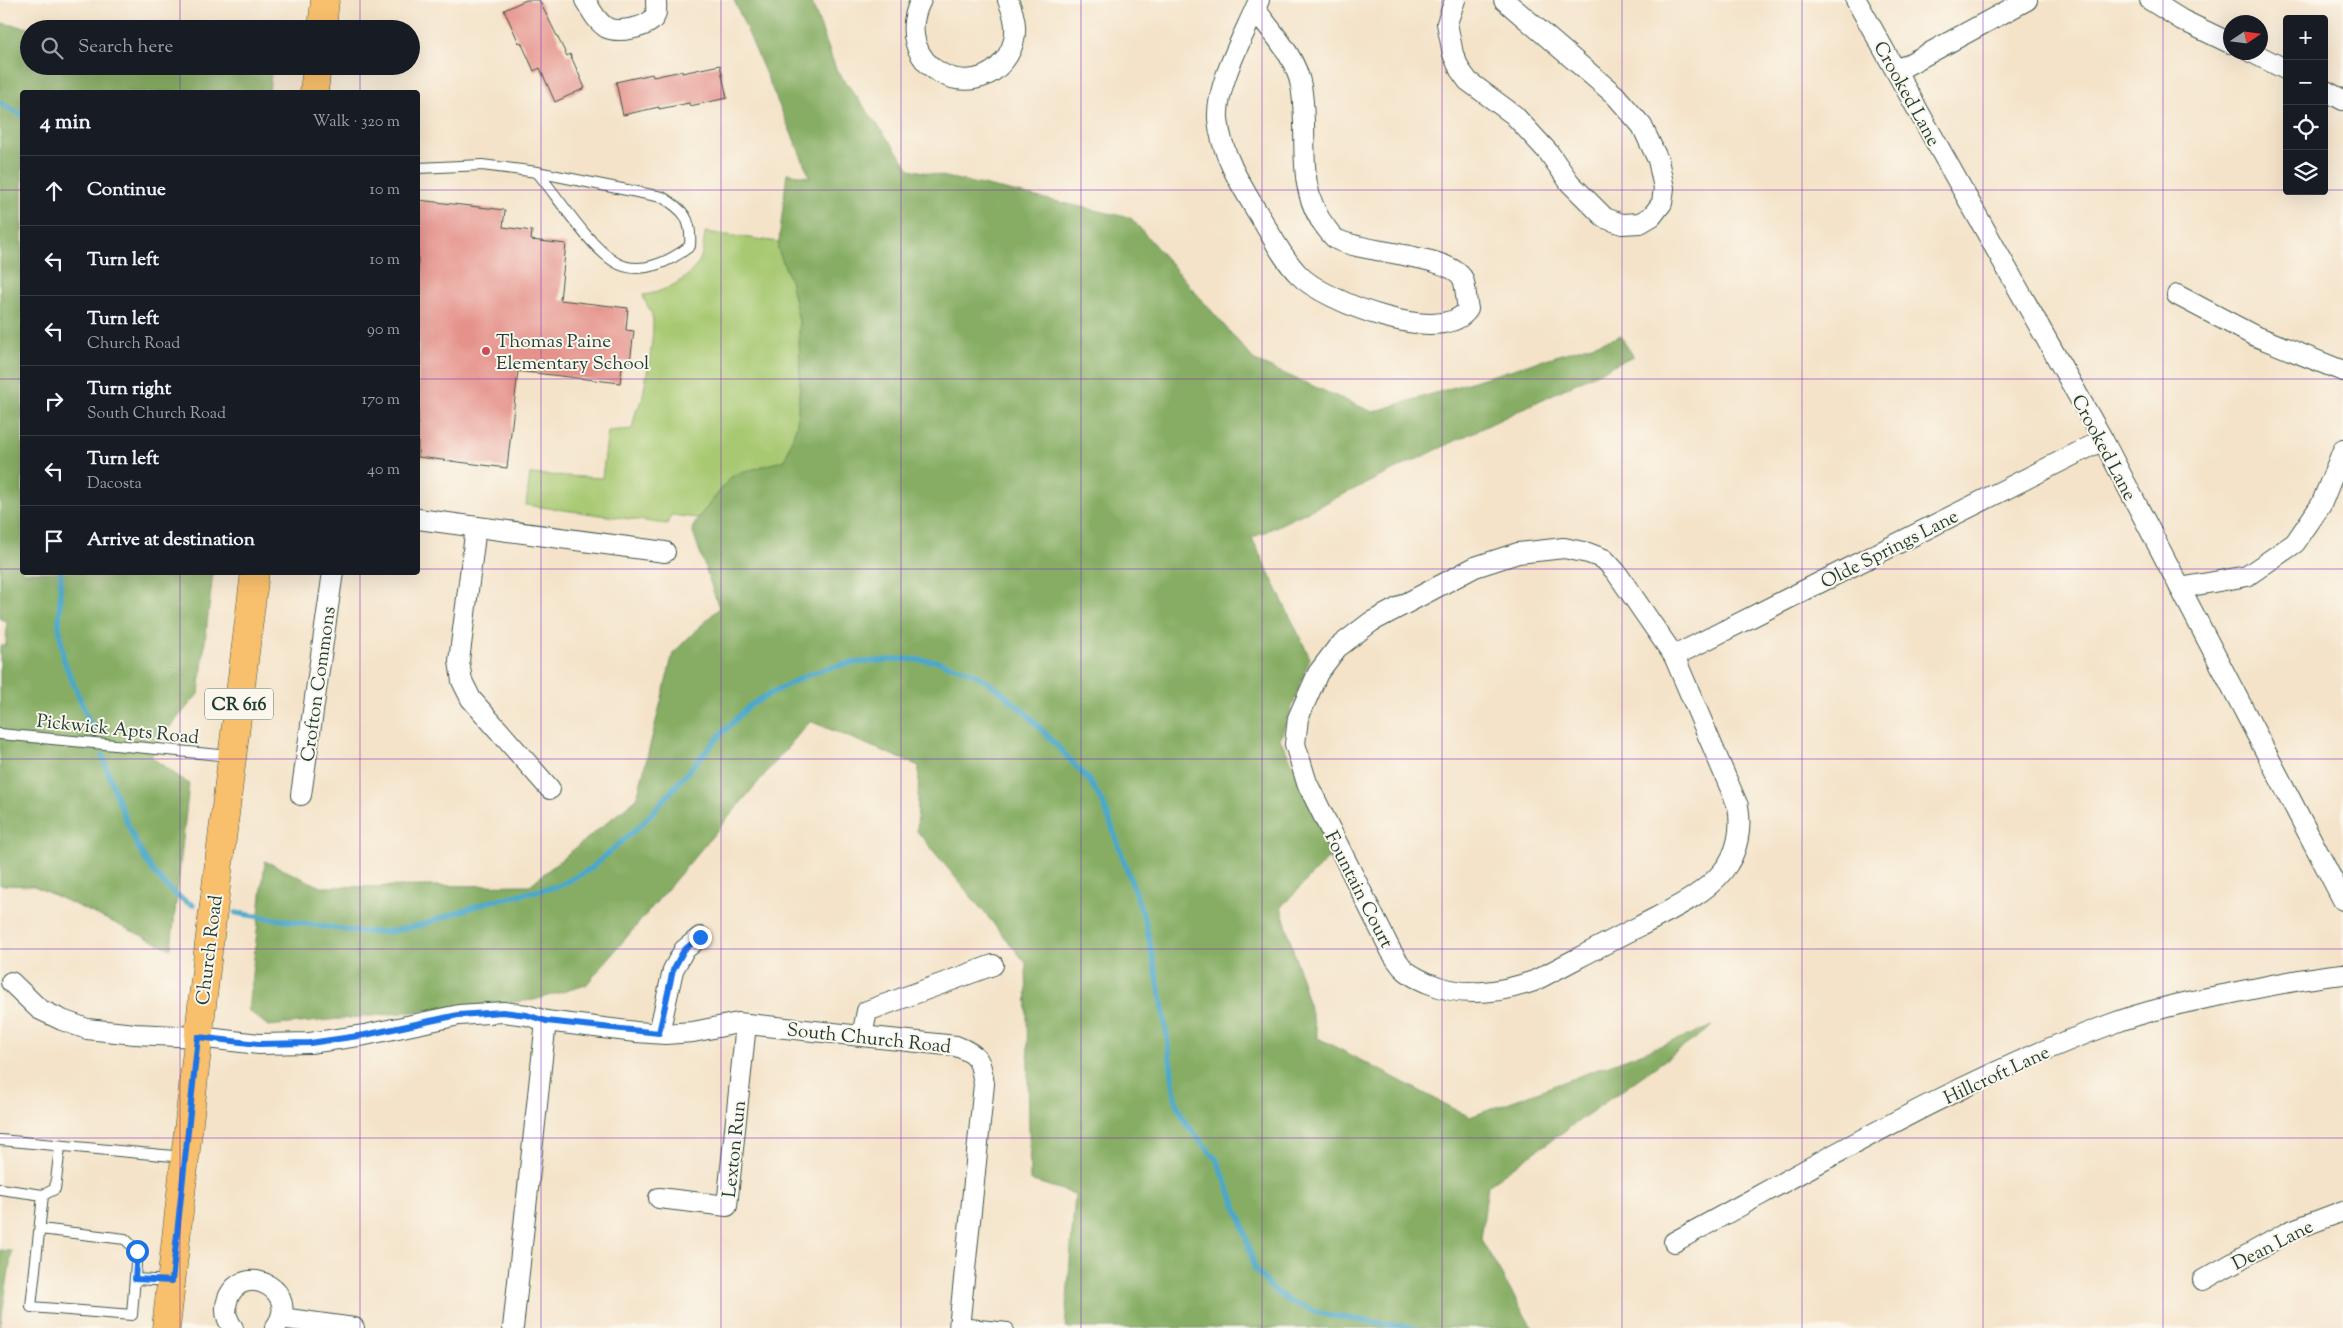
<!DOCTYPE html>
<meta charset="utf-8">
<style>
body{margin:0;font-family:"Sorts Mill Goudy",serif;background:#242831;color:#f1f3f6}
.controls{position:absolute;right:15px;top:15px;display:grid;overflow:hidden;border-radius:5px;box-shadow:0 5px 20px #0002}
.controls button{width:45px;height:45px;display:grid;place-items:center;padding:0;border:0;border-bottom:1px solid #363941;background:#171b24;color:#f1f3f6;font:25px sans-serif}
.compass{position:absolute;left:2223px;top:15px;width:45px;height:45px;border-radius:50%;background:#171b24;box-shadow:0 5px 20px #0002;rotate:77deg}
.stop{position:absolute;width:15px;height:15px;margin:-11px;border:4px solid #1a73e8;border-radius:50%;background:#fff}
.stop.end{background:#1a73e8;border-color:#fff;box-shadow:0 1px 5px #0008}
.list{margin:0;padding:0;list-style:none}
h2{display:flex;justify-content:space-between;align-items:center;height:65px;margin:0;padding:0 20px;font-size:21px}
h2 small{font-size:16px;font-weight:400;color:#9ea1a6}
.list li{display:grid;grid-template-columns:32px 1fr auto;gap:15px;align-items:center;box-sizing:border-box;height:70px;padding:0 20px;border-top:1px solid #363941}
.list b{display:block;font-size:19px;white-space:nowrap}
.list p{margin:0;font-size:16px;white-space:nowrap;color:#9ea1a6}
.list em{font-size:16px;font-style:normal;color:#9ea1a6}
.icon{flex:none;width:28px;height:28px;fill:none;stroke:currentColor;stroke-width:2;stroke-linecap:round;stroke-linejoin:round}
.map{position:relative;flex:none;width:2343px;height:1328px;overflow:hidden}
.search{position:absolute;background:#171b24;box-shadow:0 5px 20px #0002;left:20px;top:20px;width:400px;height:55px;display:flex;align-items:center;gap:12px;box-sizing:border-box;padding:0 18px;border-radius:28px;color:#9ea1a6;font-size:19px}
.panel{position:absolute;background:#171b24;box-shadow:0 5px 20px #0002;left:20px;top:90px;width:400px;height:485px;border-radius:5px}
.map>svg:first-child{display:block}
.green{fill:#a8c972;stroke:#648353}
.forest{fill:#86ad64;stroke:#52754c}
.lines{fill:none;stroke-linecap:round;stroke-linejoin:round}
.stream{stroke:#4ba8c9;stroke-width:5.5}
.building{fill:#e5928b}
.lane-casing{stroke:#3f564a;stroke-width:12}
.street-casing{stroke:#3f564a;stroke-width:22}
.primary-casing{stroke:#3f564a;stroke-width:29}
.lane{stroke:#fff;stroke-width:10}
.street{stroke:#fff;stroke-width:20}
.primary{stroke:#f8bf6c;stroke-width:28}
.route{stroke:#1a73e8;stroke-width:6}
.grid{fill:none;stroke:#7b2cbf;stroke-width:1;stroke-opacity:0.55}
.poi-dot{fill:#d1495b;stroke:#fbf7ec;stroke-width:2}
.labels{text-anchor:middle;stroke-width:4;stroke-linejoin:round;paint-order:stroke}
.shield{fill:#fbf7ec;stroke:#61756b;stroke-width:1}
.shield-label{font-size:18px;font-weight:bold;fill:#1f3d34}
.street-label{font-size:19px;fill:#1f3d34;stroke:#fbf7ec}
.poi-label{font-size:19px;fill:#1f3d34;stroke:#fbf7ec;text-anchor:start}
</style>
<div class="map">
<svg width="2343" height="1328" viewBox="0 0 2343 1328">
<rect width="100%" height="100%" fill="#fbf7ec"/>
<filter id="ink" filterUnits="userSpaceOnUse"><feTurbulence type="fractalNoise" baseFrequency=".02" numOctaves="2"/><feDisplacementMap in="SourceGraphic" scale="10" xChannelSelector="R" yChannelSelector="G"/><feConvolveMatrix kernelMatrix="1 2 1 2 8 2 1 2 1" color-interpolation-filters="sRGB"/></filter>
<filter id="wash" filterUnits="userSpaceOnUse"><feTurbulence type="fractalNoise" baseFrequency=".0096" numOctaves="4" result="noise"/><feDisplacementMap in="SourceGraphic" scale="20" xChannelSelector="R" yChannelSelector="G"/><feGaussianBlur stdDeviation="1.12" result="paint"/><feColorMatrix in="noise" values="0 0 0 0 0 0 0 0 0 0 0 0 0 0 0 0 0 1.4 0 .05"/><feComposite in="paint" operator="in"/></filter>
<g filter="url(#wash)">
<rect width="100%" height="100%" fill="#f4e3c9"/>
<path class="green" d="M 705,232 L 779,242 L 778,249 L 790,280 L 799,321 L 800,384 L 797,424 L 785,460 L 733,475 L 698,518 L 671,515 L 667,524 L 526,505 L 530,474 L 602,478 L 608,431 L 632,429 L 636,411 L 642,401 C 646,376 653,349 653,323 C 653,310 645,305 643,295 C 662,293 688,280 698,263 C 703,255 704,242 705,232 Z"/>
<g class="forest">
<path d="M 734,0 L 811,0 L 836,69 L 910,169 L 1131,218 L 1255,361 L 1373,412 L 1621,336 L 1633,356 L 1252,538 L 1310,658 L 1280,739 L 1337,849 L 1281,907 L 1318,1038 L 1470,1117 L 1713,1026 L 1488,1185 L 1481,1239 L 1532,1328 L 1065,1328 L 1075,1194 L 1030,1180 L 1026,963 L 917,831 L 919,766 L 810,721 L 586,985 L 534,1000 L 268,1026 L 248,1010 L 265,861 L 321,887 L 530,885 L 637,798 L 673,653 L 719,608 L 692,529 L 698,518 L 733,475 L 785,460 L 797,424 L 800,384 L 799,321 L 790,280 L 778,249 L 787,173 L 810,177 Z"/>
<path d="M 0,23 L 36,29 L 29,29 L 29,66 L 272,66 L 269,92 L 22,92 L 22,572 L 213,573 L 199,693 L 164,734 L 151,757 L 189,784 L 171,949 L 34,886 L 0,885 L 0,646 L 6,645 L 7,621 L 0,619 Z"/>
<path d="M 0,1250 L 12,1251 L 0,1328 Z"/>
</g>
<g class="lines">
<g class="stream">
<path d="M 0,103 L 22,115"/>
<path d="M 61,572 L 59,626 L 64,661 L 94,733"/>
<path d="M 102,755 C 120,805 141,882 193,905"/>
<path d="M 236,913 L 360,932 L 389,932 L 421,925 L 491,901 L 559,886 L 590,869 L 644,822 L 721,734 L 749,706 L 773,692 L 805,676 L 828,668 L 852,663 L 904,659 L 936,661 L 971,672 L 995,687 L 1027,714 L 1089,780 L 1104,805 L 1145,920 L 1162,1002 L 1176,1103 L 1187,1125 L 1217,1160 L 1241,1219 L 1255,1269 L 1270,1287 L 1289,1301 L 1326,1315 L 1414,1328"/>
</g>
</g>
<g id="blocks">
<g class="building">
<path d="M 526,0 L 539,0 L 567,56 L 570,54 L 585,88 L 555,102 L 540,68 L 534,71 L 521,42 L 519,43 L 504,10 Z"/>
<path d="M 720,65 L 727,98 L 690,106 L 689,103 L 659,109 L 659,107 L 623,115 L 616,82 L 652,74 L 653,77 L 682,71 L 682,73 Z"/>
<path d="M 418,200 L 505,210 L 503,227 L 532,231 L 531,240 L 566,244 L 560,300 L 628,308 L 626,330 L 634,331 L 630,362 L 623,361 L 620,383 L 518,371 L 507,468 L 418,457 Z"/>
</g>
</g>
</g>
<g filter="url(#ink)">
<use href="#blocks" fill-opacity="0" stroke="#3f564a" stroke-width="1"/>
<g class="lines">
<defs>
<g id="lane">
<path d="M 418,168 L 482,165 L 537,172"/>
<path d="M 537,172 L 662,197 C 684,210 692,219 690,246 C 671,261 639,277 615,262 C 588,245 558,197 537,172 Z"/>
<path d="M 0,734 L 230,756"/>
<path d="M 0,1140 L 184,1157"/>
<path d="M 0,1189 L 43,1195 L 31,1307 L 132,1315 L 137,1251 L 125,1239 L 40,1229"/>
<path d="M 43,1195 L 55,1189 L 60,1147"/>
<path d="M 135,1279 L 171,1281"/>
<path d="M 960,1323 L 1008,1328"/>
</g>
<g id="street">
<path d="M 585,0 C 591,10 596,21 607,28 C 618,33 649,28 655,16 C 657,12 656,4 656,0"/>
<path d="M 921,0 C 888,65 974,110 1008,55 C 1019,36 1016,19 1008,0"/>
<path d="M 1455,0 L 1447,23 L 1453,54 L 1460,70 L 1468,81 L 1514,115 L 1549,153 L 1570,183 L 1605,218 L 1622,224 L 1640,223 L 1652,216 L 1662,203 L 1664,188 L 1658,160 L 1642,126 L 1615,95 L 1504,0"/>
<path d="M 1856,0 L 2103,440 L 2343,900"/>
<path d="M 2150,0 L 2182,20 L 2230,43"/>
<path d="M 1255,9 C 1272,32 1296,57 1301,86 C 1310,135 1293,188 1327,229 C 1330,233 1333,238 1338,240 C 1364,253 1451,255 1463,279 C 1466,287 1466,300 1468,309 C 1443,348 1324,301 1299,275 C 1285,261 1275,242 1265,225 C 1246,193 1221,157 1218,119 C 1216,86 1242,39 1255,9 L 1259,0"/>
<path d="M 2251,52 L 2287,70"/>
<path d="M 1896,71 L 2027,0"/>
<path d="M 2324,90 L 2343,100"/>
<path d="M 2177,295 L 2253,335 L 2343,371"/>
<path d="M 418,519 L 665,552"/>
<path d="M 476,527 L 459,661 L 462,681 L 471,699 L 550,789"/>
<path d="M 1564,548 L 1588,553 L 1604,559 L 1616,572 L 1674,656 L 1738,806 C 1742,828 1738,853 1723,871 C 1703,896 1668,911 1640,926 C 1604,944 1569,963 1534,981 C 1499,993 1463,998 1428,983 C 1419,979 1409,975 1402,967 C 1398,962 1394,956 1391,951 L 1307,783 L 1295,744 L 1298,718 L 1318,673 L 1337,648 L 1371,622 L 1475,567 L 1518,553 Z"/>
<path d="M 2180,588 L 2247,576 L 2295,543 L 2321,505 L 2343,450"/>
<path d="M 1674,656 L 2103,440"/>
<path d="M 301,795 L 333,572"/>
<path d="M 11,982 L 39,1009 L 62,1020 L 87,1029 L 135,1034 L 198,1037 L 259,1044 L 310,1043 L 365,1035 L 459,1015 L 503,1012 L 527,1015 L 546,1021 L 636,1032 L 665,1034 L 693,1032 L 738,1023 L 956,1046 C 980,1055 980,1060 984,1084 L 959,1328"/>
<path d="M 659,1033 L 673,970 L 684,950 L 700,937"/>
<path d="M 862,1036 L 867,1011 L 993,965"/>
<path d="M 659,1198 L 727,1206 L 746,1024"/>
<path d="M 1674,1242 C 1817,1165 1962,1078 2114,1023 C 2151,1009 2190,1001 2228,994 C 2266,986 2304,978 2343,974"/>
<path d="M 2203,1280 L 2290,1231 L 2343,1211"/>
<path d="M 281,1318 L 354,1328"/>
<path d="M 233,1328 C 226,1319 224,1309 228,1298 C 244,1260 303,1292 275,1328"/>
<path d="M 513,1328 L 546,1021"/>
</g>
<g id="primary">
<path d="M 322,29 L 325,0"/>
<path d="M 314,92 L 317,66"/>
<path d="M 166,1328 L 208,952 L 255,572"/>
</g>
</defs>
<use href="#lane" class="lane-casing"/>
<use href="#street" class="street-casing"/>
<use href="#primary" class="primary-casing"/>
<use href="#lane" class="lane"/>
<use href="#street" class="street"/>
<use href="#primary" class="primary"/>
</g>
</g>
<g class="lines" filter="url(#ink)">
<path class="route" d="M 137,1251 L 135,1279 L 172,1281 L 198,1037 L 258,1044 L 310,1043 L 365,1035 L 458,1015 L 503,1012 L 527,1015 L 546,1021 L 659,1033 L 673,970 L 684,950 L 700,937"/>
</g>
<path class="grid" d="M 180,0 L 180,29M 360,0 L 360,29M 541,0 L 541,1328M 721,0 L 721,1328M 901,0 L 901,1328M 1081,0 L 1081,1328M 1262,0 L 1262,1328M 1442,0 L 1442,1328M 1622,0 L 1622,1328M 1802,0 L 1802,1328M 1983,0 L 1983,1328M 2163,0 L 2163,1328M 180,66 L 180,92M 360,66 L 360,92M 0,190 L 22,190M 418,190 L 2287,190M 2324,190 L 2343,190M 0,379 L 22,379M 418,379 L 2343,379M 0,569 L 22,569M 418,569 L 2343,569M 180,572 L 180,1328M 360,572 L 360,1328M 0,759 L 2343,759M 0,949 L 2343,949M 0,1138 L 2343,1138"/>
<circle class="poi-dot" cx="486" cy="351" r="5"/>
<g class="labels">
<rect class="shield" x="205" y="688.5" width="68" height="31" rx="4"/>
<g class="shield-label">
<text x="239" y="710">CR 616</text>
</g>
<g class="street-label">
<text transform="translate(1908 93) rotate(61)" y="7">Crooked Lane</text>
<text transform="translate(2105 447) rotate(62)" y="7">Crooked Lane</text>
<text transform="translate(1889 548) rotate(-27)" y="7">Olde Springs Lane</text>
<text transform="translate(317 684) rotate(-82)" y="7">Crofton Commons</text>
<text transform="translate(118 728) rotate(6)" y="7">Pickwick Apts Road</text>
<text transform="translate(1360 889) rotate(63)" y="7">Fountain Court</text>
<text transform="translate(208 950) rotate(-83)" y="7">Church Road</text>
<text transform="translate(869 1037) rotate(6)" y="7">South Church Road</text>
<text transform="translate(1996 1074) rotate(-25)" y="7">Hillcroft Lane</text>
<text transform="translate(733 1149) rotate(-84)" y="7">Lexton Run</text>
<text transform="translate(2272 1244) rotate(-27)" y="7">Dean Lane</text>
</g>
<g class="poi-label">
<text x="496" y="347">Thomas Paine<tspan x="496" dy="22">Elementary School</tspan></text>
</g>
</g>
</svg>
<div class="controls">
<button>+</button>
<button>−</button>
<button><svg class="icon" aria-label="locate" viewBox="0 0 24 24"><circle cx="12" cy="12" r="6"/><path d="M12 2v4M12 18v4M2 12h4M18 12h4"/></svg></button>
<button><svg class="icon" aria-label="layers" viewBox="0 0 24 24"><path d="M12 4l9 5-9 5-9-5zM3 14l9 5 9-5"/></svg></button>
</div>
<svg class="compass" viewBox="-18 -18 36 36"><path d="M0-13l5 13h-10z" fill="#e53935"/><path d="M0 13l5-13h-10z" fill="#9ea1a6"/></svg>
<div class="stop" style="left:137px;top:1251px"></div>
<div class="stop end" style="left:700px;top:937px"></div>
<div class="search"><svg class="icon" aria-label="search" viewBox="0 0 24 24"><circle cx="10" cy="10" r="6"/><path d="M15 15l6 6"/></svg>Search here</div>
<section class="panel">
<h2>4 min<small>Walk · 320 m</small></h2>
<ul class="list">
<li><svg class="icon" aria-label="ahead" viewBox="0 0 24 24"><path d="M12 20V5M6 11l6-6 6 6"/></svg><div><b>Continue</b></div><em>10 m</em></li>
<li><svg class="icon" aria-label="left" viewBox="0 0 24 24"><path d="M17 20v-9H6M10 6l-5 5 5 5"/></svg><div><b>Turn left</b></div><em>10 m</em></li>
<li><svg class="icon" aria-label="left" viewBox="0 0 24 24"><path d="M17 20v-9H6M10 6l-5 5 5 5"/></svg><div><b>Turn left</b><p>Church Road</p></div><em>90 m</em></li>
<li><svg class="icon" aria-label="right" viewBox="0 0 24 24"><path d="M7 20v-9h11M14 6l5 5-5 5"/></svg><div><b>Turn right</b><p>South Church Road</p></div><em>170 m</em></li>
<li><svg class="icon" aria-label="left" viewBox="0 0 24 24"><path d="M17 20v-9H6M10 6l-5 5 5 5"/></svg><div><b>Turn left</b><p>Dacosta</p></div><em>40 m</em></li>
<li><svg class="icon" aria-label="arrive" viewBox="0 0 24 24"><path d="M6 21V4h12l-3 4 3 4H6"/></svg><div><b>Arrive at destination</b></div></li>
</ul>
</section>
</div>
